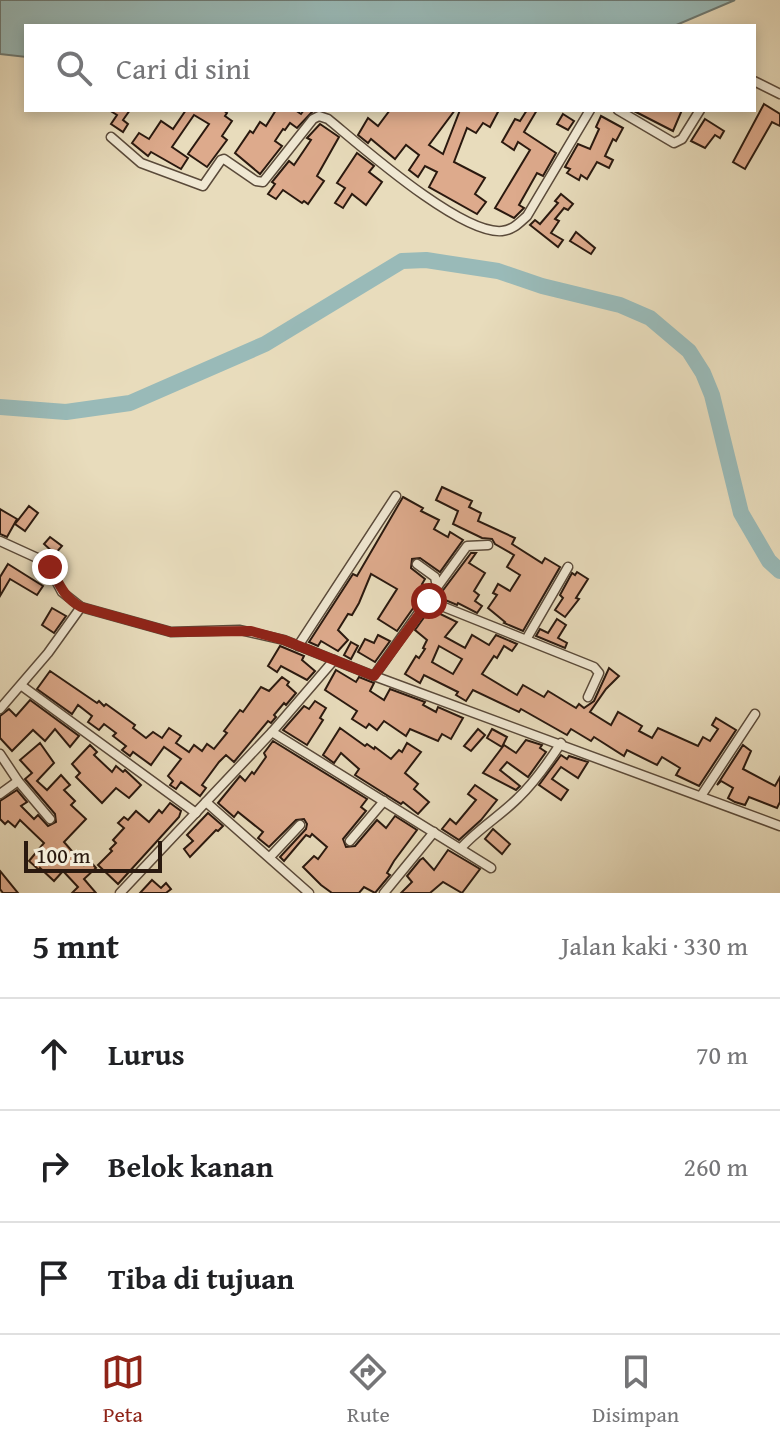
<!DOCTYPE html>
<html lang="id">
<meta charset="utf-8">
<style>
body{margin:0;font-family:"Gentium Book Plus",serif;background:#f2f2f2;color:#202124}
.scale{position:absolute;left:24px;bottom:20px;width:138px;box-sizing:border-box;padding-left:8px;border:4px solid #2a190f;border-top:0;font-size:22px;line-height:28px;white-space:nowrap;color:#2a190f;-webkit-text-stroke:6px #f0e8d3;paint-order:stroke}
.stop{position:absolute;width:24px;height:24px;margin:-18px;border:6px solid #8f2418;border-radius:50%;background:#fff}
.stop.end{background:#8f2418;border-color:#fff;box-shadow:0 2px 8px #0008}
.list{margin:0;padding:0;list-style:none}
h2{display:flex;justify-content:space-between;align-items:center;height:104px;margin:0;padding:0 32px;font-size:34px}
h2 small{font-size:26px;font-weight:400;color:#757577}
.list li{display:grid;grid-template-columns:52px 1fr auto;gap:24px;align-items:center;box-sizing:border-box;height:112px;padding:0 32px;border-top:2px solid #e0e0e0}
.list b{display:block;font-size:30px;white-space:nowrap}
.list em{font-size:26px;font-style:normal;color:#757577}
.icon{flex:none;width:44px;height:44px;fill:none;stroke:currentColor;stroke-width:2;stroke-linecap:round;stroke-linejoin:round}
.map{position:relative;flex:none;width:780px;height:893px;overflow:hidden}
.search{position:absolute;background:#fff;box-shadow:0 4px 12px #0003;left:24px;right:24px;top:24px;height:88px;display:flex;align-items:center;gap:20px;box-sizing:border-box;padding:0 28px;border-radius:0px;color:#757577;font-size:30px}
.sheet{height:440px;background:#fff}
nav{display:flex;justify-content:space-around;align-items:center;box-sizing:border-box;height:112px;border-top:2px solid #e0e0e0;background:#fff;font-size:22px;color:#757577}
nav a{display:grid;justify-items:center;gap:4px}
nav .on{color:#8f2418}
.map>svg:first-child{display:block}
.water{fill:#99bab8;stroke:#6d7a74;stroke-width:2}
.lines{fill:none;stroke-linecap:round;stroke-linejoin:round}
.river{stroke:#99bab8;stroke-width:16}
.building{fill:#ddaa8c;stroke:#2a190f;stroke-width:2;fill-rule:evenodd}
.street-casing{stroke:#5a4a3a;stroke-width:11}
.street{stroke:#f0e8d3;stroke-width:8}
.route{stroke:#8f2418;stroke-width:10}
</style>
<div class="map">
<svg width="780" height="893" viewBox="0 0 780 893">
<rect width="100%" height="100%" fill="#e8dcbc"/>
<filter id="stains"><feTurbulence type="fractalNoise" baseFrequency=".0025" numOctaves="4"/><feColorMatrix values="0 0 0 0 .2 0 0 0 0 .09 0 0 0 0 .02 0 0 0 .5 -.17"/></filter>
<radialGradient id="worn" r=".72"><stop offset=".6" stop-color="#630" stop-opacity="0"/><stop offset="1" stop-color="#630" stop-opacity=".3"/></radialGradient>
<path class="water" d="M 0,0 L 735,0 L 674,26 L 26,26 L 26,57 L 0,54 Z"/>
<g class="lines">
<path class="river" d="M 0,407 L 66,412 L 130,403 L 265,344 L 402,261 L 426,260 L 498,271 L 542,286 L 620,305 L 650,318 L 689,351 L 703,373 L 712,395 L 741,513 L 769,561 L 780,571"/>
</g>
<g class="building">
<path d="M 764,104 L 780,114 L 780,126 L 772,122 L 745,169 L 733,162 Z"/>
<path d="M 109,110 L 130,110 L 123,120 L 128,124 L 123,132 L 111,124 L 117,115 Z"/>
<path d="M 186,110 L 223,110 L 227,113 L 225,116 L 232,121 L 222,136 L 227,140 L 207,167 L 188,154 L 209,124 L 194,115 L 172,147 L 188,158 L 181,169 L 151,152 L 148,156 L 132,143 L 139,133 L 149,139 L 161,121 L 173,129 Z"/>
<path d="M 276,110 L 295,110 L 301,114 L 304,110 L 313,111 L 297,128 L 290,123 L 285,130 L 283,129 L 275,141 L 282,146 L 260,174 L 235,153 L 250,131 L 253,133 L 260,122 L 266,126 Z"/>
<path d="M 390,110 L 455,110 L 429,145 L 443,154 L 460,110 L 499,110 L 490,127 L 483,123 L 476,133 L 467,128 L 454,162 L 485,178 L 475,194 L 486,202 L 477,214 L 429,187 L 437,172 L 425,166 L 418,177 L 409,170 L 419,155 L 406,145 L 395,159 L 371,139 L 368,143 L 358,135 L 368,118 L 378,126 Z"/>
<path d="M 527,110 L 537,110 L 524,132 L 556,153 L 543,176 L 537,173 L 519,205 L 524,208 L 514,218 L 495,208 L 530,150 L 518,142 L 514,150 L 502,142 L 515,119 L 520,121 Z"/>
<path d="M 632,110 L 682,110 L 673,131 Z"/>
<path d="M 563,114 L 574,121 L 568,130 L 557,124 Z"/>
<path d="M 601,116 L 623,128 L 616,141 L 613,139 L 605,156 L 613,160 L 609,168 L 597,162 L 587,179 L 581,175 L 579,180 L 567,173 L 570,169 L 565,167 L 578,144 L 590,149 L 599,129 L 596,127 Z"/>
<path d="M 705,119 L 724,131 L 720,138 L 715,135 L 705,148 L 691,141 Z"/>
<path d="M 320,124 L 339,137 L 317,176 L 324,181 L 308,204 L 304,201 L 302,203 L 283,190 L 276,199 L 268,194 L 275,184 L 272,182 L 289,161 L 294,165 L 311,140 L 307,138 Z"/>
<path d="M 357,153 L 374,166 L 369,172 L 382,182 L 366,205 L 352,194 L 343,208 L 335,203 L 345,188 L 337,183 Z"/>
<path d="M 561,194 L 573,204 L 568,210 L 564,208 L 555,219 L 559,221 L 551,233 L 563,240 L 558,247 L 530,225 L 535,220 L 540,224 L 558,203 L 555,201 Z"/>
<path d="M 576,232 L 595,248 L 591,254 L 570,241 Z"/>
<path d="M 442,487 L 472,501 L 469,507 L 481,513 L 478,521 L 515,538 L 512,544 L 542,563 L 545,558 L 560,567 L 523,631 L 504,623 L 505,622 L 488,608 L 497,595 L 493,593 L 498,584 L 510,591 L 520,575 L 507,567 L 514,555 L 495,544 L 492,539 L 482,538 L 453,524 L 458,511 L 436,500 Z"/>
<path d="M 403,497 L 423,508 L 421,511 L 439,520 L 434,529 L 448,537 L 450,532 L 463,540 L 440,572 L 420,558 L 412,559 L 411,568 L 425,579 L 422,584 L 428,587 L 397,631 L 378,619 L 397,589 L 371,574 L 359,603 L 352,615 L 348,614 L 338,630 L 348,640 L 338,651 L 321,641 L 318,646 L 309,642 L 353,574 L 357,576 Z"/>
<path d="M 29,506 L 38,513 L 25,531 L 15,524 Z"/>
<path d="M 0,509 L 17,519 L 7,537 L 0,534 Z"/>
<path d="M 50,537 L 62,546 L 55,554 L 44,544 Z"/>
<path d="M 471,553 L 476,553 L 469,563 L 485,573 L 474,591 L 479,595 L 475,601 L 482,606 L 477,613 L 458,603 L 457,605 L 438,597 Z"/>
<path d="M 8,564 L 43,586 L 37,595 L 10,579 L 0,596 L 0,577 Z"/>
<path d="M 577,572 L 588,579 L 576,598 L 579,599 L 565,617 L 555,610 L 563,598 L 560,595 L 572,573 L 575,575 Z"/>
<path d="M 52,608 L 66,616 L 54,633 L 42,625 Z"/>
<path d="M 430,609 L 457,622 L 445,637 L 465,648 L 472,635 L 489,645 L 496,635 L 517,644 L 512,651 L 504,646 L 497,658 L 494,656 L 482,674 L 517,695 L 523,685 L 544,697 L 548,691 L 576,708 L 579,704 L 584,708 L 594,701 L 609,668 L 619,676 L 606,689 L 590,712 L 611,725 L 618,712 L 642,726 L 639,731 L 652,738 L 658,728 L 698,746 L 703,737 L 710,741 L 718,729 L 712,725 L 716,718 L 736,730 L 699,786 L 676,775 L 680,768 L 662,757 L 657,765 L 627,750 L 624,756 L 594,737 L 591,741 L 571,729 L 567,735 L 521,709 L 519,712 L 473,690 L 466,701 L 456,695 L 458,692 L 424,675 L 420,683 L 405,674 L 416,656 L 419,658 L 425,649 L 423,648 L 427,640 L 415,630 ZM 439,646 L 462,659 L 453,674 L 432,662 Z"/>
<path d="M 557,619 L 566,625 L 558,638 L 567,643 L 565,648 L 536,636 L 540,629 L 548,633 Z"/>
<path d="M 378,635 L 390,641 L 375,662 L 358,652 L 365,639 L 374,643 Z"/>
<path d="M 351,642 L 358,646 L 351,659 L 344,655 Z"/>
<path d="M 280,646 L 304,656 L 302,660 L 315,671 L 307,680 L 281,666 L 277,672 L 268,666 Z"/>
<path d="M 336,670 L 356,682 L 359,677 L 374,683 L 370,691 L 384,700 L 390,689 L 425,702 L 423,705 L 436,712 L 438,707 L 463,718 L 451,739 L 442,734 L 438,741 L 410,729 L 406,736 L 384,721 L 377,730 L 369,724 L 366,728 L 352,719 L 357,711 L 325,690 Z"/>
<path d="M 50,671 L 97,703 L 99,701 L 104,706 L 106,704 L 135,725 L 133,728 L 146,738 L 153,732 L 162,738 L 169,728 L 181,736 L 176,743 L 189,752 L 194,745 L 202,751 L 207,744 L 214,749 L 227,733 L 224,731 L 240,710 L 243,712 L 261,687 L 269,691 L 282,677 L 289,682 L 287,685 L 296,693 L 286,705 L 284,703 L 274,715 L 276,717 L 271,723 L 268,721 L 234,762 L 226,755 L 219,762 L 202,785 L 206,788 L 200,796 L 181,782 L 176,789 L 170,785 L 173,781 L 168,776 L 181,759 L 164,747 L 151,765 L 133,752 L 130,756 L 122,750 L 126,746 L 113,736 L 116,733 L 104,724 L 99,730 L 88,722 L 92,716 L 78,705 L 72,714 L 37,689 Z"/>
<path d="M 30,700 L 79,736 L 70,747 L 55,729 L 45,741 L 33,730 L 12,751 L 0,738 L 0,716 L 9,709 L 16,716 Z"/>
<path d="M 315,701 L 326,708 L 320,718 L 323,720 L 307,745 L 283,730 L 304,706 L 309,709 Z"/>
<path d="M 340,728 L 365,746 L 367,744 L 374,749 L 375,747 L 391,759 L 399,750 L 402,752 L 407,743 L 421,752 L 405,773 L 418,784 L 414,789 L 429,802 L 418,814 L 403,802 L 401,804 L 355,775 L 359,769 L 341,753 L 334,763 L 323,755 Z"/>
<path d="M 478,729 L 485,735 L 471,751 L 464,746 Z"/>
<path d="M 492,729 L 507,737 L 502,747 L 487,738 Z"/>
<path d="M 526,740 L 542,745 L 540,748 L 546,752 L 528,777 L 507,762 L 500,770 L 520,786 L 516,790 L 483,773 L 504,745 L 516,753 Z"/>
<path d="M 273,741 L 367,799 L 361,807 L 366,811 L 343,839 L 346,847 L 355,846 L 377,820 L 386,828 L 395,816 L 417,830 L 394,861 L 387,873 L 390,875 L 375,893 L 364,887 L 359,893 L 332,893 L 321,885 L 303,867 L 314,856 L 318,859 L 327,847 L 312,834 L 310,837 L 306,835 L 284,861 L 280,857 L 306,829 L 307,824 L 304,819 L 296,820 L 269,847 L 258,838 L 263,832 L 238,812 L 234,817 L 218,803 L 240,776 L 245,781 L 252,772 L 254,774 L 266,757 L 264,753 Z"/>
<path d="M 40,743 L 54,763 L 37,781 L 47,790 L 61,775 L 70,785 L 64,790 L 75,801 L 71,805 L 86,819 L 64,842 L 84,865 L 89,860 L 96,868 L 84,879 L 96,893 L 72,893 L 78,887 L 63,871 L 54,881 L 40,868 L 39,870 L 29,861 L 44,843 L 20,820 L 15,827 L 8,821 L 5,824 L 0,819 L 0,801 L 17,790 L 27,802 L 21,806 L 34,819 L 38,815 L 48,826 L 56,822 L 55,814 L 25,779 L 32,773 L 20,760 Z"/>
<path d="M 90,745 L 97,752 L 94,755 L 112,772 L 116,766 L 123,772 L 125,770 L 141,785 L 129,798 L 116,788 L 102,803 L 76,777 L 80,773 L 72,764 Z"/>
<path d="M 743,745 L 751,751 L 743,769 L 775,786 L 780,777 L 780,802 L 777,808 L 749,797 L 745,805 L 735,802 L 728,798 L 733,788 L 721,781 L 717,785 Z"/>
<path d="M 561,755 L 567,759 L 569,756 L 588,762 L 578,778 L 561,767 L 552,779 L 568,790 L 561,800 L 539,785 Z"/>
<path d="M 475,785 L 497,800 L 481,820 L 459,840 L 442,829 L 450,819 L 456,824 L 476,800 L 468,794 Z"/>
<path d="M 170,803 L 181,811 L 179,817 L 118,884 L 98,865 L 112,851 L 110,849 L 116,843 L 113,840 L 124,828 L 118,823 L 124,817 L 128,820 L 136,811 L 149,822 L 159,810 L 162,813 Z"/>
<path d="M 208,813 L 223,826 L 218,831 L 216,830 L 190,857 L 184,849 L 193,841 L 187,835 Z"/>
<path d="M 493,829 L 510,844 L 502,854 L 485,839 Z"/>
<path d="M 448,850 L 480,869 L 462,893 L 443,882 L 430,893 L 401,893 L 412,882 L 407,876 L 420,860 L 423,858 L 434,870 Z"/>
<path d="M 0,871 L 18,893 L 3,893 L 0,889 Z"/>
<path d="M 152,880 L 161,888 L 166,883 L 171,889 L 166,893 L 140,893 Z"/>
</g>
<g class="lines">
<defs>
<g id="street">
<path d="M 754,81 L 780,94"/>
<path d="M 618,110 L 674,143 L 682,139 L 700,110"/>
<path d="M 111,137 L 141,163 L 203,186 L 221,160 L 224,159 L 256,181 L 263,182 L 313,119 L 319,116 L 328,119 C 361,146 461,235 502,231 C 513,230 519,223 527,216 L 590,110"/>
<path d="M 0,541 L 46,562 L 62,592 L 81,607 L 171,632 L 240,630 L 284,640 L 374,676 L 780,826"/>
<path d="M 438,586 L 467,546 L 488,545"/>
<path d="M 429,601 L 594,667 L 599,673 L 588,697"/>
<path d="M 527,638 L 568,567"/>
<path d="M 298,646 L 396,496"/>
<path d="M 374,676 L 437,587 L 435,577 L 417,564"/>
<path d="M 22,686 L 196,813"/>
<path d="M 0,709 L 48,653 L 81,607"/>
<path d="M 272,732 L 491,868"/>
<path d="M 0,754 L 18,781 L 50,819"/>
<path d="M 0,794 L 18,781"/>
<path d="M 701,796 L 755,714"/>
<path d="M 206,802 L 309,893"/>
<path d="M 350,841 L 384,801"/>
<path d="M 461,848 C 478,829 500,816 518,798 C 535,782 548,763 561,743"/>
<path d="M 270,857 L 300,825"/>
<path d="M 120,893 L 272,732 L 334,660"/>
<path d="M 384,893 L 434,832"/>
</g>
</defs>
<use href="#street" class="street-casing"/>
<use href="#street" class="street"/>
</g>
<g class="lines">
<path class="route" d="M 50,567 C 59,583 63,597 81,607 L 171,632 L 251,631 L 284,640 L 374,676 L 429,601"/>
</g>
<rect width="100%" height="100%" filter="url(#stains)"/>
<rect width="100%" height="100%" fill="url(#worn)"/>
</svg>
<div class="scale">100 m</div>
<div class="stop" style="left:429px;top:601px"></div>
<div class="stop end" style="left:50px;top:567px"></div>
<div class="search"><svg class="icon" aria-label="search" viewBox="0 0 24 24"><circle cx="10" cy="10" r="6"/><path d="M15 15l6 6"/></svg>Cari di sini</div>
</div>
<section class="sheet">
<h2>5 mnt<small>Jalan kaki · 330 m</small></h2>
<ul class="list">
<li><svg class="icon" aria-label="ahead" viewBox="0 0 24 24"><path d="M12 20V5M6 11l6-6 6 6"/></svg><div><b>Lurus</b></div><em>70 m</em></li>
<li><svg class="icon" aria-label="right" viewBox="0 0 24 24"><path d="M7 20v-9h11M14 6l5 5-5 5"/></svg><div><b>Belok kanan</b></div><em>260 m</em></li>
<li><svg class="icon" aria-label="arrive" viewBox="0 0 24 24"><path d="M6 21V4h12l-3 4 3 4H6"/></svg><div><b>Tiba di tujuan</b></div></li>
</ul>
</section>
<nav>
<a class="on"><svg class="icon" aria-label="map" viewBox="0 0 24 24"><path d="M3 6l6-2 6 2 6-2v14l-6 2-6-2-6 2zM9 4v14M15 6v14"/></svg>Peta</a>
<a><svg class="icon" aria-label="directions" viewBox="0 0 24 24"><path d="M12 3l9 9-9 9-9-9zM9 14v-3h6M13 9l2 2-2 2"/></svg>Rute</a>
<a><svg class="icon" aria-label="saved" viewBox="0 0 24 24"><path d="M7 4h10v16l-5-4-5 4z"/></svg>Disimpan</a>
</nav>
